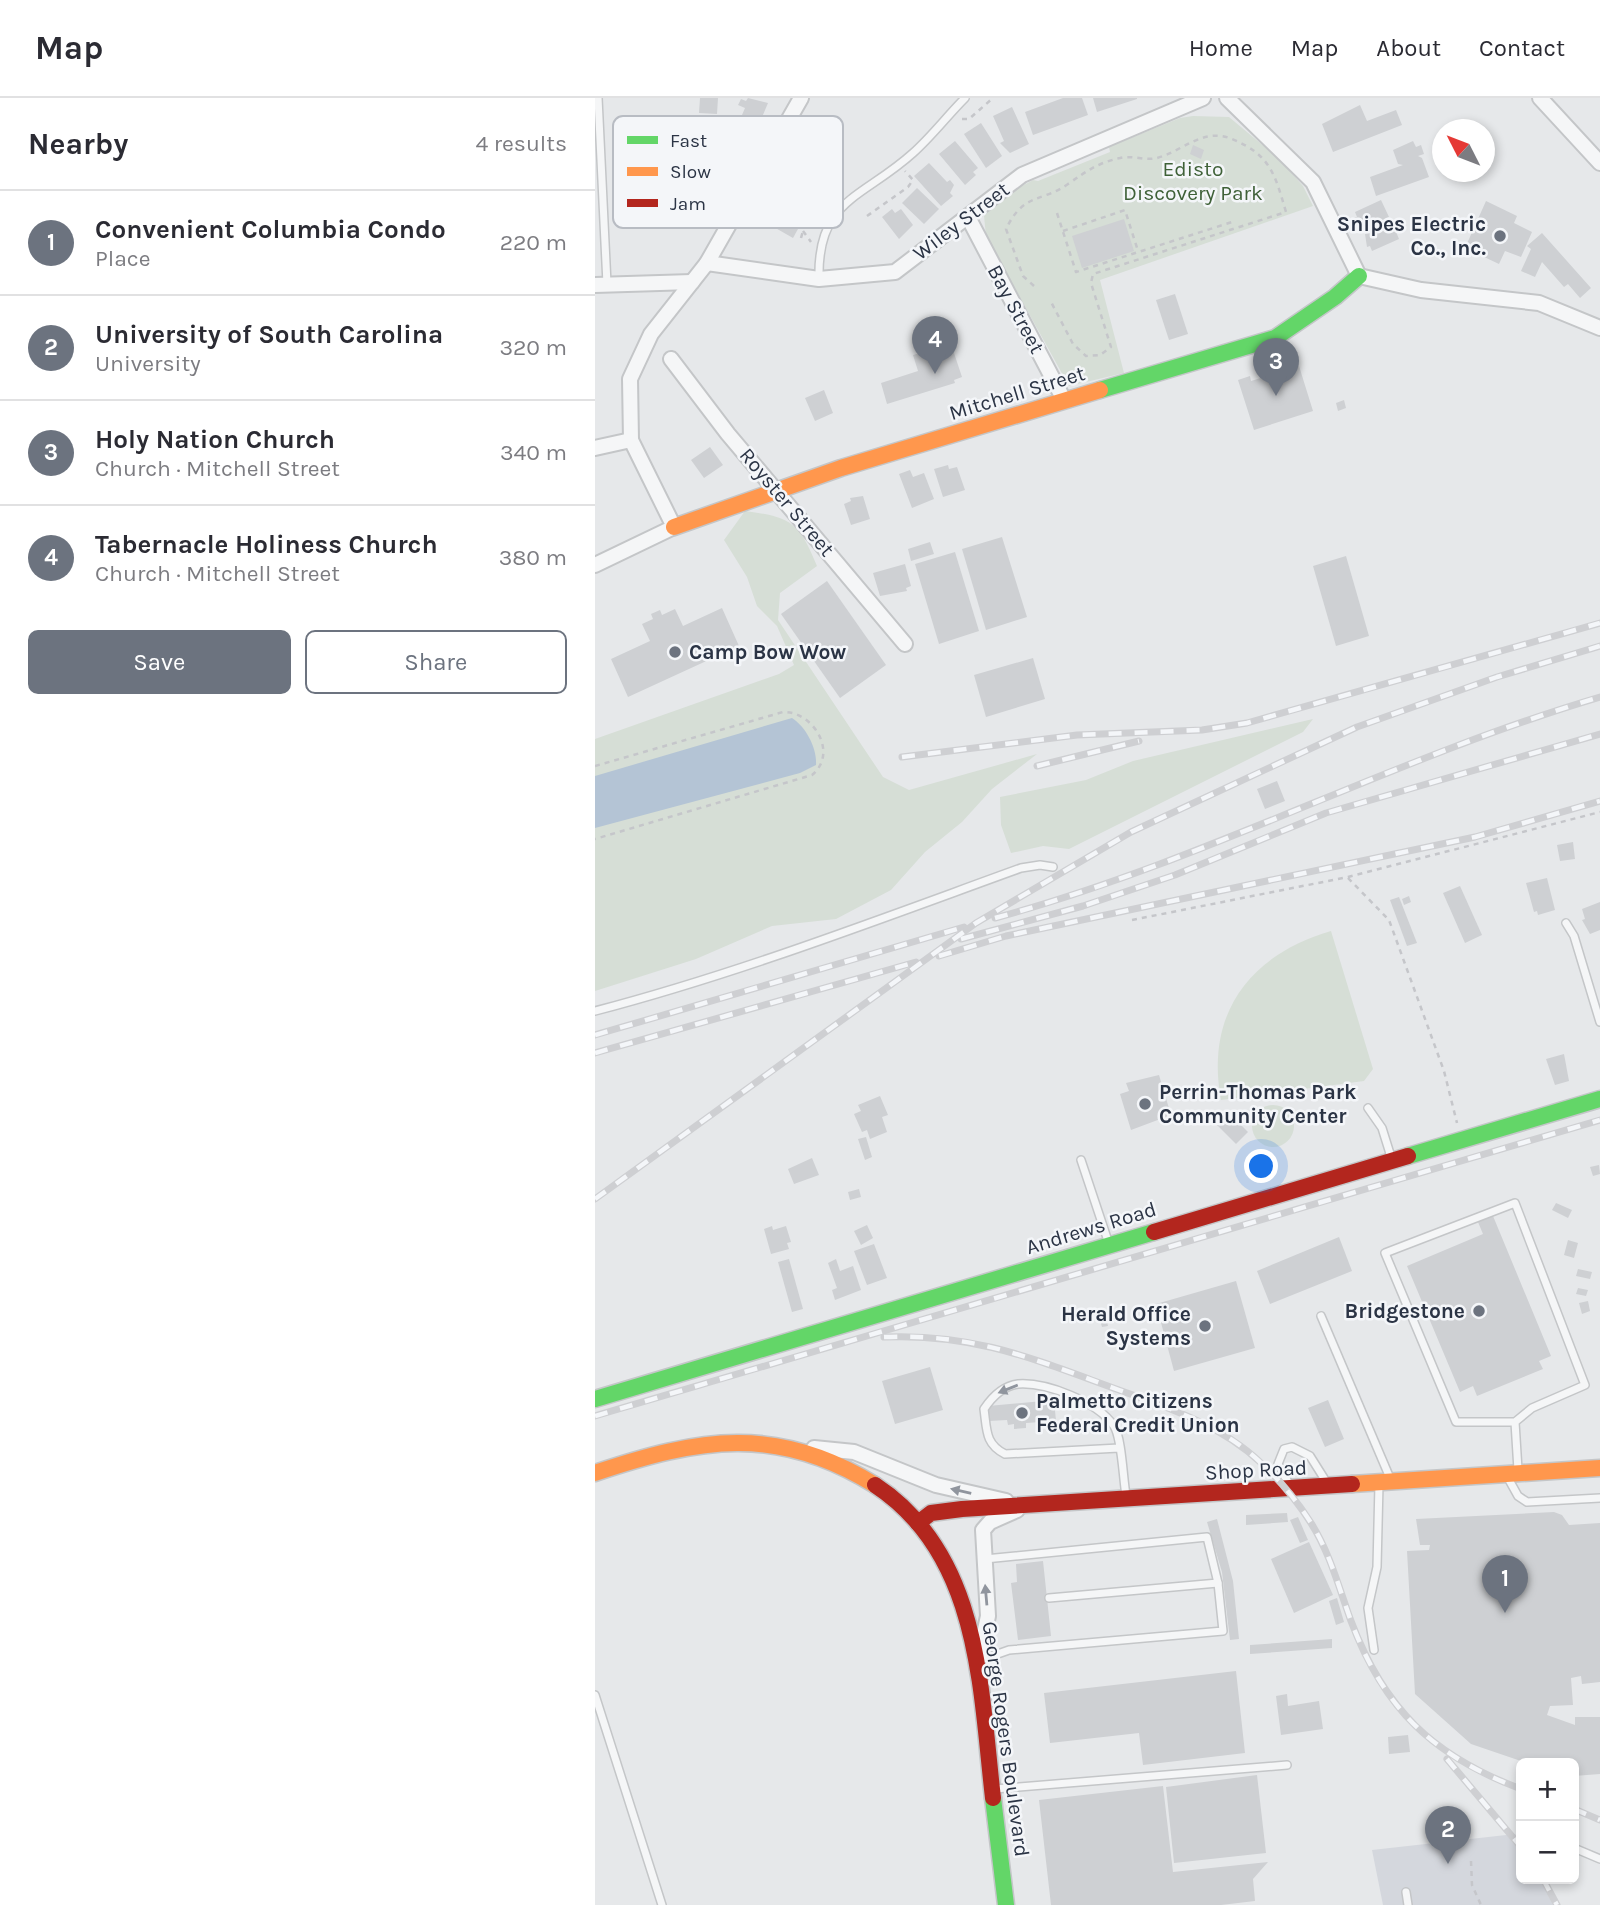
<!DOCTYPE html>
<meta charset="utf-8">
<style>
body{margin:0;font-family:Karla,sans-serif;background:#f7f7f7;color:#2b2b33}
.controls{position:absolute;right:21px;bottom:21px;display:grid;overflow:hidden;border-radius:10px;box-shadow:0 4px 10px #0003}
.controls button{width:63px;height:63px;display:grid;place-items:center;padding:0;border:0;border-bottom:2px solid #e1e1e2;background:#fff;color:#2b2b33;font:35px sans-serif}
.compass{position:absolute;left:837px;top:21px;width:63px;height:63px;border-radius:50%;background:#fff;box-shadow:0 4px 10px #0003;rotate:312deg}
.you{position:absolute;left:667px;top:1069px;width:24px;height:24px;margin:-18px;border:5px solid #fff;border-radius:50%;background:#1a73e8;box-shadow:0 0 0 10px #1a73e833}
.badge{display:grid;place-items:center;width:46px;height:46px;border-radius:50%;background:#6c737f;color:#fff;font-size:23px;font-weight:700}
.pin{position:absolute;translate:-50% -58px;filter:drop-shadow(0 2px 4px #0008)}
.pin::after{content:'';position:absolute;top:37px;width:24px;height:21px;background:inherit;clip-path:polygon(0 0,100% 0,50% 100%)}
.list{margin:0;padding:0;list-style:none}
h2{display:flex;justify-content:space-between;align-items:center;height:91px;margin:0;padding:0 28px;font-size:30px}
h2 small{font-size:23px;font-weight:400;color:#7c7c81}
.list li{display:grid;grid-template-columns:46px 1fr auto;gap:21px;align-items:center;box-sizing:border-box;height:105px;padding:0 28px;border-top:2px solid #e1e1e2}
.list b{display:block;font-size:26px;white-space:nowrap}
.list p{margin:0;font-size:23px;white-space:nowrap;color:#7c7c81}
.list em{font-size:23px;font-style:normal;color:#7c7c81}
.actions{display:flex;gap:14px;padding:21px 28px}
.actions a{flex:1;padding:16px 0;border:2px solid #6c737f;border-radius:10px;text-align:center;font-size:24px;color:#6c737f}
.actions .main{background:#6c737f;color:#fff}
.map{position:relative;flex:none;width:1005px;height:1807px;overflow:hidden}
header{display:flex;align-items:center;gap:42px;box-sizing:border-box;height:98px;padding:0 35px;background:#fff;border-bottom:2px solid #e1e1e2}
header strong{font-size:33px}
nav{display:flex;gap:38px;margin-inline-start:auto;font-size:24px}
main{display:flex}
aside{flex:1;background:#fff}
.map>svg:first-child{display:block}
.built{fill:#d4d7dd}
.green{fill:#d6ded6}
.water{fill:#b4c4d5}
.building{fill:#ced0d3}
.lines{fill:none;stroke-linecap:round;stroke-linejoin:round}
.lane-casing{stroke:#c4c6c8;stroke-width:10}
.street-casing{stroke:#c4c6c8;stroke-width:18}
.fast-casing{stroke:#c4c6c8;stroke-width:19}
.slow-casing{stroke:#c4c6c8;stroke-width:19}
.jam-casing{stroke:#c4c6c8;stroke-width:19}
.path{stroke:#c5c6ca;stroke-width:2.5;stroke-dasharray:5 5;stroke-linecap:butt}
.lane{stroke:#f5f6f7;stroke-width:7}
.street{stroke:#f5f6f7;stroke-width:14}
.fast{stroke:#63d668;stroke-width:16}
.slow{stroke:#ff974d;stroke-width:16}
.jam{stroke:#b3261e;stroke-width:16}
.rail-casing{stroke:#cecfd2;stroke-width:7}
.rail{stroke:#f4f6f9;stroke-width:4.5;stroke-dasharray:13;stroke-linecap:butt}
.oneway{fill:#90959e}
.poi-dot{fill:#6c737f;stroke:#f4f6f9;stroke-width:2.5}
.labels{text-anchor:middle;stroke-width:5;stroke-linejoin:round;paint-order:stroke}
.park-label{font-size:21px;fill:#3f6138;stroke:#f4f6f9}
.street-label{font-size:21px;fill:#2b3445;stroke:#f4f6f9}
.poi-label{font-size:21px;font-weight:bold;fill:#2b3445;stroke:#f4f6f9;text-anchor:end}
.key{fill:#f4f6f9;stroke:#b8bcc3;stroke-width:2}
.key-label{font-size:19px;fill:#2b3445}
</style>
<header>
<strong>Map</strong>
<nav><a>Home</a><a>Map</a><a>About</a><a>Contact</a></nav>
</header>
<main>
<aside>
<h2>Nearby<small>4 results</small></h2>
<ul class="list">
<li><span class="badge">1</span><div><b>Convenient Columbia Condo</b><p>Place</p></div><em>220 m</em></li>
<li><span class="badge">2</span><div><b>University of South Carolina</b><p>University</p></div><em>320 m</em></li>
<li><span class="badge">3</span><div><b>Holy Nation Church</b><p>Church · Mitchell Street</p></div><em>340 m</em></li>
<li><span class="badge">4</span><div><b>Tabernacle Holiness Church</b><p>Church · Mitchell Street</p></div><em>380 m</em></li>
</ul>
<div class="actions"><a class="main">Save</a><a>Share</a></div>
</aside>
<div class="map">
<svg width="1005" height="1807" viewBox="0 0 1005 1807">
<rect width="100%" height="100%" fill="#e6e8ea"/>
<path class="built" d="M 920,1736 L 926,1746 L 926,1781 L 948,1781 L 964,1807 L 788,1807 L 777,1752 Z"/>
<g class="green">
<path d="M 598,18 L 634,19 L 684,61 L 708,88 L 718,108 L 505,182 L 529,275 L 474,288 L 391,138 L 389,118 L 412,96 L 438,82 L 443,83 L 515,54 L 514,49 L 585,20 Z"/>
<path d="M 150,413 C 196,419 204,424 222,468 L 185,495 L 183,522 L 288,679 L 314,692 L 442,656 L 397,691 L 367,724 L 330,754 L 296,792 L 241,821 L 177,828 L 101,861 L 0,893 L 0,641 L 184,576 L 199,567 L 182,528 L 162,508 L 152,479 L 129,442 Z"/>
<path d="M 718,621 L 708,634 L 474,751 L 448,748 L 416,755 L 406,727 L 405,699 L 491,682 L 538,663 Z"/>
<path d="M 736,833 L 778,971 L 769,983 L 626,1002 C 610,916 654,857 736,833 Z"/>
<circle cx="678" cy="1028" r="21"/>
</g>
<path class="water" d="M 197,620 C 211,629 222,650 221,667 L 205,675 L 0,730 L 0,678 Z"/>
<g class="building">
<path d="M 105,0 L 123,0 L 122,16 L 104,15 Z"/>
<path d="M 153,0 L 173,5 L 165,24 L 147,17 L 150,10 L 143,7 L 146,1 L 151,3 Z"/>
<path d="M 468,0 L 487,0 L 493,17 L 438,37 L 430,14 Z"/>
<path d="M 498,0 L 542,0 L 542,1 L 502,14 Z"/>
<path d="M 765,7 L 772,23 L 801,12 L 807,27 L 738,54 L 727,26 Z"/>
<path d="M 417,9 L 434,46 L 415,55 L 405,45 L 409,43 L 398,18 Z"/>
<path d="M 386,25 L 407,58 L 391,70 L 369,36 Z"/>
<path d="M 222,41 L 246,56 L 244,59 L 249,61 L 242,72 L 238,69 L 235,73 L 212,58 Z"/>
<path d="M 360,43 L 383,70 L 378,74 L 381,77 L 370,87 L 344,56 Z"/>
<path d="M 818,43 L 821,49 L 826,47 L 829,56 L 823,58 L 827,60 L 834,79 L 781,98 L 775,79 L 808,67 L 803,66 L 798,52 Z"/>
<path d="M 598,47 L 609,52 L 606,61 L 595,56 Z"/>
<path d="M 334,65 L 352,84 L 355,82 L 359,87 L 355,95 L 358,98 L 346,108 L 319,78 Z"/>
<path d="M 322,90 L 344,111 L 329,126 L 307,105 Z"/>
<path d="M 199,91 L 219,102 L 198,140 L 177,128 Z"/>
<path d="M 786,102 L 794,119 L 767,132 L 765,126 L 762,128 L 758,120 L 762,119 L 760,114 Z"/>
<path d="M 891,103 L 922,118 L 919,125 L 937,134 L 926,159 L 910,153 L 904,166 L 870,150 Z"/>
<path d="M 297,111 L 300,115 L 306,111 L 318,127 L 304,141 L 287,119 Z"/>
<path d="M 529,121 L 539,153 L 487,170 L 477,138 Z"/>
<path d="M 797,124 L 804,141 L 777,153 L 775,148 L 772,149 L 770,136 Z"/>
<path d="M 947,135 L 996,190 L 985,200 L 973,186 L 969,189 L 947,164 L 940,179 L 926,173 L 936,151 L 932,148 Z"/>
<path d="M 580,196 L 593,236 L 574,242 L 561,202 Z"/>
<path d="M 356,246 L 367,279 L 359,282 L 360,285 L 292,306 L 286,285 L 323,273 L 318,257 Z"/>
<path d="M 704,268 L 718,313 L 659,332 L 643,282 L 655,278 L 656,283 Z"/>
<path d="M 229,292 L 238,315 L 220,323 L 210,300 Z"/>
<path d="M 749,302 L 751,310 L 743,313 L 741,305 Z"/>
<path d="M 115,349 L 128,367 L 109,380 L 96,362 Z"/>
<path d="M 353,367 L 354,371 L 362,369 L 370,392 L 348,399 L 339,371 Z"/>
<path d="M 315,372 L 318,379 L 329,375 L 339,401 L 317,410 L 304,376 Z"/>
<path d="M 268,398 L 275,421 L 256,427 L 249,406 L 256,403 L 255,400 Z"/>
<path d="M 407,439 L 432,519 L 391,532 L 367,451 Z"/>
<path d="M 335,444 L 339,456 L 316,463 L 313,451 Z"/>
<path d="M 360,454 L 384,533 L 344,546 L 320,466 Z"/>
<path d="M 751,458 L 774,538 L 741,548 L 718,468 Z"/>
<path d="M 310,466 L 316,488 L 311,490 L 312,493 L 285,498 L 278,475 Z"/>
<path d="M 232,483 L 291,567 L 245,600 L 186,516 Z"/>
<path d="M 127,510 L 144,548 L 33,599 L 16,561 L 55,543 L 47,526 L 58,521 L 56,516 L 65,512 L 67,517 L 80,511 L 88,528 Z"/>
<path d="M 438,560 L 450,601 L 391,619 L 379,577 Z"/>
<path d="M 682,683 L 690,703 L 670,711 L 662,691 Z"/>
<path d="M 978,744 L 980,761 L 965,763 L 962,747 Z"/>
<path d="M 952,780 L 960,812 L 943,817 L 942,813 L 939,814 L 931,785 Z"/>
<path d="M 865,788 L 887,837 L 870,845 L 848,795 Z"/>
<path d="M 814,798 L 816,804 L 809,807 L 807,801 Z"/>
<path d="M 804,799 L 822,845 L 812,848 L 795,802 Z"/>
<path d="M 1005,804 L 1005,832 L 995,836 L 987,822 L 990,821 L 987,811 Z"/>
<path d="M 969,956 L 974,983 L 960,987 L 951,961 Z"/>
<path d="M 564,977 L 576,1017 L 536,1032 L 525,996 L 534,993 L 531,985 Z"/>
<path d="M 285,998 L 293,1017 L 287,1019 L 292,1034 L 275,1041 L 272,1032 L 267,1034 L 259,1016 L 266,1013 L 263,1007 Z"/>
<path d="M 634,1015 L 653,1034 L 641,1046 L 622,1027 Z"/>
<path d="M 271,1039 L 277,1059 L 270,1062 L 263,1041 Z"/>
<path d="M 217,1060 L 224,1077 L 199,1086 L 193,1071 Z"/>
<path d="M 1004,1067 L 1005,1076 L 998,1078 L 995,1069 Z"/>
<path d="M 264,1091 L 266,1099 L 255,1102 L 253,1094 Z"/>
<path d="M 961,1105 L 977,1112 L 973,1120 L 957,1112 Z"/>
<path d="M 898,1118 L 956,1258 L 944,1263 L 948,1271 L 882,1298 L 878,1288 L 865,1294 L 812,1168 L 888,1136 L 883,1124 Z"/>
<path d="M 272,1127 L 278,1140 L 266,1147 L 259,1133 Z"/>
<path d="M 177,1128 L 178,1132 L 191,1128 L 196,1144 L 192,1145 L 194,1151 L 176,1156 L 169,1131 Z"/>
<path d="M 744,1139 L 757,1173 L 675,1206 L 662,1173 Z"/>
<path d="M 973,1142 L 983,1145 L 979,1160 L 969,1157 Z"/>
<path d="M 279,1146 L 292,1180 L 272,1187 L 259,1153 Z"/>
<path d="M 194,1161 L 208,1211 L 197,1214 L 183,1164 Z"/>
<path d="M 241,1161 L 245,1173 L 258,1168 L 266,1192 L 240,1202 L 237,1192 L 242,1190 L 233,1165 Z"/>
<path d="M 983,1171 L 997,1174 L 995,1181 L 981,1178 Z"/>
<path d="M 641,1183 L 660,1250 L 579,1273 L 561,1206 Z"/>
<path d="M 983,1190 L 993,1192 L 991,1198 L 981,1196 Z"/>
<path d="M 993,1203 L 995,1213 L 987,1216 L 984,1205 Z"/>
<path d="M 511,1220 L 513,1228 L 507,1229 L 505,1222 Z"/>
<path d="M 335,1269 L 348,1312 L 300,1326 L 287,1283 Z"/>
<path d="M 459,1302 L 461,1323 L 431,1325 L 431,1330 L 419,1331 L 419,1326 L 413,1327 L 412,1322 L 394,1323 L 393,1308 Z"/>
<path d="M 733,1302 L 749,1341 L 730,1349 L 713,1310 Z"/>
<path d="M 959,1414 L 967,1417 L 974,1427 L 1005,1425 L 1005,1584 L 987,1586 L 986,1578 L 976,1580 L 978,1607 L 955,1608 L 952,1617 L 980,1627 L 980,1619 L 1005,1619 L 1005,1676 L 979,1678 L 979,1665 L 932,1665 L 876,1646 L 820,1596 L 812,1453 L 834,1452 L 835,1447 L 825,1447 L 821,1421 Z"/>
<path d="M 692,1415 L 693,1424 L 651,1427 L 651,1417 Z"/>
<path d="M 703,1419 L 713,1442 L 705,1445 L 695,1422 Z"/>
<path d="M 622,1421 L 638,1483 L 644,1541 L 635,1542 L 627,1474 L 612,1424 Z"/>
<path d="M 714,1444 L 738,1497 L 699,1515 L 676,1461 Z"/>
<path d="M 448,1463 L 456,1538 L 423,1542 L 416,1485 L 422,1484 L 421,1466 Z"/>
<path d="M 742,1500 L 749,1524 L 741,1527 L 734,1503 Z"/>
<path d="M 737,1541 L 737,1550 L 655,1556 L 655,1547 Z"/>
<path d="M 641,1573 L 650,1655 L 548,1667 L 544,1635 L 455,1645 L 449,1595 Z"/>
<path d="M 692,1596 L 693,1608 L 724,1603 L 728,1631 L 686,1637 L 681,1598 Z"/>
<path d="M 813,1637 L 815,1654 L 794,1656 L 793,1639 Z"/>
<path d="M 662,1677 L 671,1755 L 579,1765 L 571,1689 Z"/>
<path d="M 568,1688 L 578,1774 L 673,1764 L 658,1781 L 660,1803 L 626,1807 L 456,1807 L 444,1702 Z"/>
</g>
<g class="lines">
<defs>
<g id="lane">
<path d="M 3,0 L 12,186"/>
<path d="M 224,181 C 222,101 267,101 318,55 C 337,38 352,18 370,0"/>
<path d="M 971,825 L 979,838 L 1005,924"/>
<path d="M 0,913 C 145,875 285,821 426,770 L 445,767 L 458,769"/>
<path d="M 773,1010 L 787,1030 L 797,1062"/>
<path d="M 486,1062 L 514,1146"/>
<path d="M 726,1218 L 795,1380"/>
<path d="M 920,1324 L 861,1324 L 790,1155 L 920,1105 L 990,1287 L 937,1310 L 920,1324 L 923,1372"/>
<path d="M 524,1350 L 410,1356 C 390,1346 392,1332 389,1311 C 397,1299 408,1288 423,1286 C 451,1284 503,1304 519,1328 C 527,1340 528,1381 531,1397"/>
<path d="M 913,1380 L 923,1398 L 932,1404 L 1005,1400"/>
<path d="M 694,1386 L 683,1366 L 689,1351 L 697,1349 L 715,1358 L 732,1385"/>
<path d="M 454,1500 L 623,1485"/>
<path d="M 779,1552 L 773,1510 L 782,1469 L 784,1386"/>
<path d="M 383,1563 L 414,1552 L 628,1533 L 623,1485 L 612,1439 L 390,1461"/>
<path d="M 0,1597 L 67,1807"/>
<path d="M 400,1691 L 692,1667"/>
<path d="M 979,1750 L 1005,1761"/>
<path d="M 811,1794 L 813,1807"/>
</g>
<g id="street">
<path d="M 632,0 L 718,84 L 764,178 L 826,192 L 944,205 L 1005,230"/>
<path d="M 945,0 L 1005,65"/>
<path d="M 373,119 L 469,302"/>
<path d="M 112,165 L 224,181 L 300,174 L 427,77 L 608,0"/>
<path d="M 0,187 L 97,184"/>
<path d="M 76,261 L 133,336 L 310,546"/>
<path d="M 0,350 L 36,342"/>
<path d="M 0,467 L 79,429 L 36,342 L 35,281 L 56,236 L 112,165 L 206,0"/>
<path d="M 219,1350 L 259,1354 L 341,1387 L 411,1403"/>
<path d="M 385,1555 L 393,1518 L 388,1432 L 395,1424 L 422,1412"/>
</g>
<g id="fast">
<path d="M 505,292 L 680,240 L 740,199 L 764,178"/>
<path d="M 813,1058 L 1005,1001"/>
<path d="M 0,1301 L 559,1134"/>
<path d="M 398,1700 L 411,1807"/>
</g>
<g id="slow">
<path d="M 79,429 L 246,370 L 505,292"/>
<path d="M 0,1375 C 104,1340 182,1326 280,1387"/>
<path d="M 757,1386 L 1005,1370"/>
</g>
<g id="jam">
<path d="M 559,1134 L 813,1058"/>
<path d="M 280,1387 C 385,1456 385,1588 398,1700"/>
<path d="M 323,1425 L 336,1415 L 367,1411 L 757,1386"/>
</g>
</defs>
<use href="#lane" class="lane-casing"/>
<use href="#street" class="street-casing"/>
<use href="#fast" class="fast-casing"/>
<use href="#slow" class="slow-casing"/>
<use href="#jam" class="jam-casing"/>
<g class="path">
<path d="M 367,21 L 374,21 L 398,0"/>
<path d="M 462,115 L 481,174 L 637,124"/>
<path d="M 272,118 L 313,89 L 318,82 L 310,73"/>
<path d="M 208,133 L 216,144"/>
<path d="M 468,133 L 530,112 L 543,153"/>
<path d="M 206,140 L 212,119 L 222,101"/>
<path d="M 439,188 L 428,178 L 411,131 C 429,94 446,105 473,86 C 492,73 502,65 525,60 C 537,57 551,63 562,60 C 588,53 608,29 637,41 C 676,57 680,77 691,114 L 498,176 L 496,185 L 516,249 L 505,257 L 491,258 L 478,246 L 455,202"/>
<path d="M 0,668 L 188,614 C 218,613 244,655 217,677 L 0,741"/>
<path d="M 753,780 L 794,822 L 849,973 L 862,1025"/>
<path d="M 537,822 L 753,779 L 1005,714"/>
<path d="M 876,1763 L 877,1787 L 886,1807"/>
</g>
<use href="#lane" class="lane"/>
<use href="#street" class="street"/>
<use href="#fast" class="fast"/>
<use href="#slow" class="slow"/>
<use href="#jam" class="jam"/>
<defs>
<g id="rail">
<path d="M 307,659 L 482,637 L 607,632 L 652,625 L 1005,525"/>
<path d="M 442,668 L 544,643"/>
<path d="M 400,820 C 608,764 798,660 1005,599"/>
<path d="M 366,841 L 488,808 L 580,777 L 731,715 L 1005,636"/>
<path d="M 344,858 L 411,838 L 880,739 L 1005,703"/>
<path d="M 0,937 L 369,829"/>
<path d="M 0,955 L 321,864"/>
<path d="M 0,1101 L 381,825 L 536,734 L 762,629 L 902,579 L 1005,548"/>
<path d="M 289,1239 C 381,1235 441,1262 524,1292 C 574,1310 626,1327 665,1364 C 684,1381 702,1403 716,1425 C 735,1455 744,1490 756,1523 C 789,1611 838,1658 926,1691"/>
<path d="M 0,1318 L 1005,1022"/>
<path d="M 852,1661 L 926,1749"/>
<path d="M 979,1711 L 1005,1722"/>
<path d="M 948,1781 L 962,1807"/>
</g>
</defs>
<use href="#rail" class="rail-casing"/>
<use href="#rail" class="rail"/>
</g>
<defs><path id="oneway-solid" d="M-6-.8H1V-3.2L6.5 0L1 3.2V.8H-6Z" transform="scale(1.75)"/></defs>
<g class="oneway">
<use href="#oneway-solid" transform="translate(413 1291) rotate(158)"/>
<use href="#oneway-solid" transform="translate(366 1393) rotate(-167)"/>
<use href="#oneway-solid" transform="translate(391 1497) rotate(-95)"/>
</g>
<g class="poi-dot">
<circle cx="905" cy="138" r="7"/>
<circle cx="80" cy="554" r="7"/>
<circle cx="550" cy="1006" r="7"/>
<circle cx="884" cy="1213" r="7"/>
<circle cx="610" cy="1228" r="7"/>
<circle cx="427" cy="1315" r="7"/>
</g>
<g class="labels">
<g class="park-label">
<text x="598" y="78">Edisto<tspan x="598" dy="24">Discovery Park</tspan></text>
</g>
<g class="street-label">
<text transform="translate(366 123) rotate(-37)" y="7">Wiley Street</text>
<text transform="translate(421 211) rotate(62)" y="7">Bay Street</text>
<text transform="translate(422 295) rotate(-17)" y="7">Mitchell Street</text>
<text transform="translate(192 404) rotate(50)" y="7">Royster Street</text>
<text transform="translate(496 1130) rotate(-17)" y="7">Andrews Road</text>
<text transform="translate(661 1372) rotate(-3)" y="7">Shop Road</text>
<text transform="translate(411 1641) rotate(82)" y="7">George Rogers Boulevard</text>
</g>
<g class="poi-label">
<text x="891" y="133">Snipes Electric<tspan x="891" dy="24">Co., Inc.</tspan></text>
<text x="94" y="561" text-anchor="start">Camp Bow Wow</text>
<text x="564" y="1001" text-anchor="start">Perrin-Thomas Park<tspan x="564" dy="24">Community Center</tspan></text>
<text x="870" y="1220">Bridgestone</text>
<text x="596" y="1223">Herald Office<tspan x="596" dy="24">Systems</tspan></text>
<text x="441" y="1310" text-anchor="start">Palmetto Citizens<tspan x="441" dy="24">Federal Credit Union</tspan></text>
</g>
</g>
<rect x="18" y="18" width="230" height="112" rx="10" class="key"/>
<rect x="32" y="38" width="31" height="8" fill="#63d668"/>
<rect x="32" y="69" width="31" height="9" fill="#ff974d"/>
<rect x="32" y="101" width="31" height="8" fill="#b3261e"/>
<g class="key-label">
<text x="75" y="49">Fast</text>
<text x="75" y="80">Slow</text>
<text x="75" y="112">Jam</text>
</g>
</svg>
<div class="controls">
<button>+</button>
<button>−</button>
</div>
<svg class="compass" viewBox="-18 -18 36 36"><path d="M0-13l5 13h-10z" fill="#e53935"/><path d="M0 13l5-13h-10z" fill="#7c7c81"/></svg>
<div class="you"></div>
<div class="pin badge" style="left:910px;top:1515px">1</div>
<div class="pin badge" style="left:853px;top:1766px">2</div>
<div class="pin badge" style="left:681px;top:298px">3</div>
<div class="pin badge" style="left:340px;top:276px">4</div>
</div>
</main>
